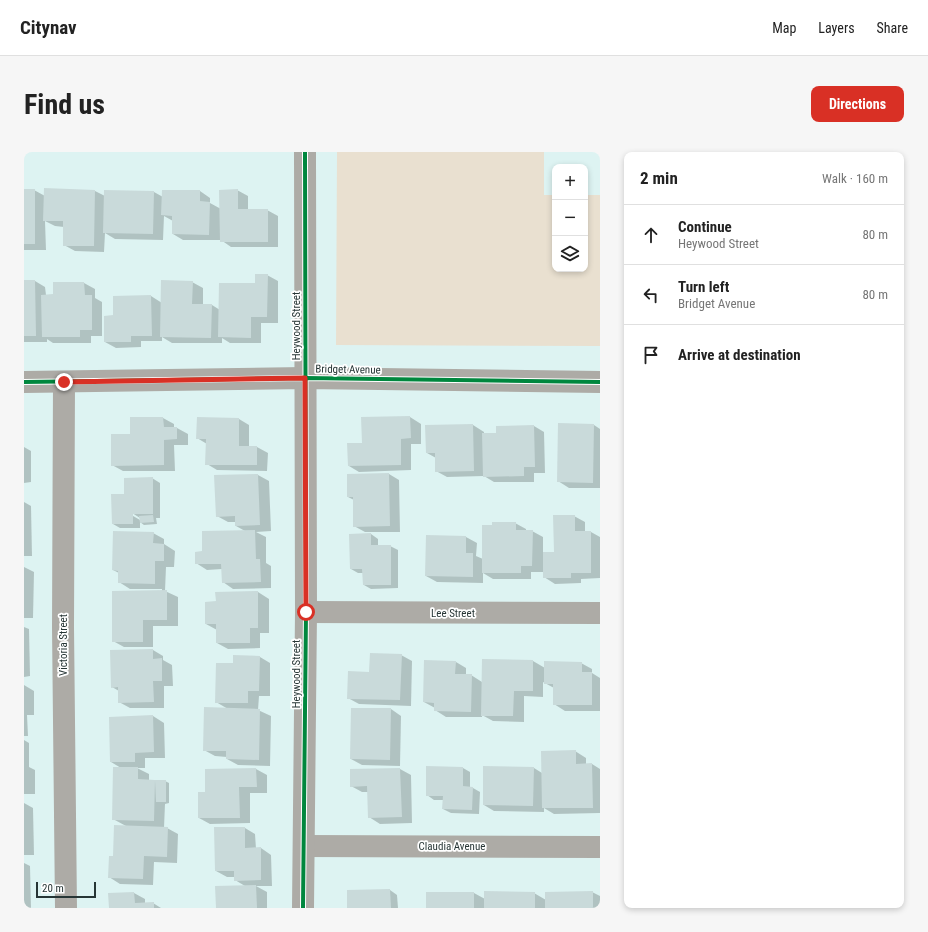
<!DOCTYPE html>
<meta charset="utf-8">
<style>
body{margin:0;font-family:"Roboto Condensed",sans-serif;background:#f6f6f6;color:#222}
.controls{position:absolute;right:12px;top:12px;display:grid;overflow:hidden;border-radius:8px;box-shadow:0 2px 6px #0003}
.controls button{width:36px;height:36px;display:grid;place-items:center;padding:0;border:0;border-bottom:1px solid #e0e0e0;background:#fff;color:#222;font:20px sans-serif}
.scale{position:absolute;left:12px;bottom:10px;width:60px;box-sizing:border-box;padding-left:4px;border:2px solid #263535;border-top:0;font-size:11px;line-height:14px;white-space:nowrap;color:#263535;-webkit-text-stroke:3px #fff;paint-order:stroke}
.stop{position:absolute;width:12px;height:12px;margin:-9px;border:3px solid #d93025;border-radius:50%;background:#fff}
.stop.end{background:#d93025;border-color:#fff;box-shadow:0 1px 4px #0008}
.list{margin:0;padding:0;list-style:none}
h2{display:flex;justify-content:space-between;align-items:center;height:52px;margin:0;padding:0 16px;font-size:17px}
h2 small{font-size:13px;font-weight:400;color:#767676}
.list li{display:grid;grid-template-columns:26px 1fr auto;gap:12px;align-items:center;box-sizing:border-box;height:60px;padding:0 16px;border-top:1px solid #e0e0e0}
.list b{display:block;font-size:15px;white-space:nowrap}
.list p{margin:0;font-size:13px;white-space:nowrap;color:#767676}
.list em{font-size:13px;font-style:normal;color:#767676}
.icon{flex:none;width:22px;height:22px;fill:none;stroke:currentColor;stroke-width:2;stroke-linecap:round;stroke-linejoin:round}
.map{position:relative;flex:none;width:576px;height:756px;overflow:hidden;border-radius:8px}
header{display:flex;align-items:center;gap:24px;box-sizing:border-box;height:56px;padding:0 20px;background:#fff;border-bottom:1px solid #e0e0e0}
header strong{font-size:19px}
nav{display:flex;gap:22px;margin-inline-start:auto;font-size:14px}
.intro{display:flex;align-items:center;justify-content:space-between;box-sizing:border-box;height:96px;padding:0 24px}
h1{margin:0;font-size:28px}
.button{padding:10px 18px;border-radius:8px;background:#d93025;color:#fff;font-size:14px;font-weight:700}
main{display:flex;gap:24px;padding:0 24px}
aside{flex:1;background:#fff;border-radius:8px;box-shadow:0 2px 6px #0003}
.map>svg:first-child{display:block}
.green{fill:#e9e0d0}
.shadow{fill:#0003;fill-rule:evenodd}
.building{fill:#c9dada}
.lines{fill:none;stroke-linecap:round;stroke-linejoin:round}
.minor{stroke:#adaba6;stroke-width:22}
.cycleway-casing{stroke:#fff;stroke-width:6}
.cycleway{stroke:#00873e;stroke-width:4}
.route{stroke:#d93025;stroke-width:5}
.labels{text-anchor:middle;stroke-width:3.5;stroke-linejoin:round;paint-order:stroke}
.street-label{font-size:11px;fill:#263535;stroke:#fff}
</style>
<header>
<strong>Citynav</strong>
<nav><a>Map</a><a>Layers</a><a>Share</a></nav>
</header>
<div class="intro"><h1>Find us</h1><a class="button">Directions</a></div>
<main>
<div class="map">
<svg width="576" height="756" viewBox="0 0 576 756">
<rect width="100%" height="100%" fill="#ddf3f2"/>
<path class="green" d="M 313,0 L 520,0 L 520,43 L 531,43 L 531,117 L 561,117 L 561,43 L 576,43 L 576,5 L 576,194 L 312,193 Z"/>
<g class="shadow">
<path d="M 0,38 L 10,38 L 21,44 L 71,39 L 81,44 L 130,40 L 139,45 L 176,39 L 186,46 L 186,51 L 197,57 L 213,38 L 224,44 L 224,58 L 243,58 L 254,64 L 254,95 L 207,95 L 197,88 L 159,88 L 149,82 L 149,69 L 140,64 L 139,88 L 91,87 L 81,81 L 80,100 L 51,99 L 40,93 L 40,75 L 31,74 L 21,69 L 22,98 L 0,98 Z"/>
<path d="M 243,123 L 254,129 L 254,171 L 237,171 L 237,191 L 206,191 L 198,186 L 198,191 L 148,191 L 138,185 L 138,189 L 117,189 L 117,195 L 92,196 L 81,190 L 90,164 L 127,144 L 138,151 L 168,130 L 179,136 L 179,153 L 188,153 L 196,158 Z"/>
<path d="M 0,129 L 11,129 L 21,135 L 22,143 L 30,143 L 60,131 L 71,137 L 71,146 L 78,150 L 78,184 L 67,184 L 67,191 L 29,191 L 23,187 L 23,190 L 0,190 Z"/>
<path d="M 386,265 L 397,272 L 397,292 L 387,292 L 387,318 L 335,320 L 325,314 L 339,292 Z"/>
<path d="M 107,266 L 139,266 L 150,272 L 150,276 L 153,276 L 164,282 L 164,293 L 150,293 L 151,319 L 99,319 L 88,313 L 107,283 Z"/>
<path d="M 215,267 L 225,273 L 225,295 L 233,295 L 244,301 L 243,319 L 193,318 L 183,312 L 183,292 L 173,286 Z"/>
<path d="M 449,273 L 460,280 L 460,282 L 473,282 L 510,274 L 520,280 L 521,321 L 510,321 L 510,330 L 470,330 L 460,324 L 423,325 L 412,319 L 412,306 L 403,301 Z"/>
<path d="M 570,273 L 576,277 L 576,336 L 545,336 L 534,329 Z"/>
<path d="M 0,295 L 7,299 L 7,330 L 0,331 Z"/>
<path d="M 365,322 L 375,328 L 376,380 L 341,380 L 330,374 L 330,348 L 324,345 Z"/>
<path d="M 234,323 L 245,329 L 247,379 L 232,380 L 242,385 L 242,411 L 247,414 L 247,436 L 209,437 L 199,430 L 198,417 L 183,418 L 172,411 L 179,400 L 221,379 L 212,374 L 212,370 L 204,370 L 193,364 Z"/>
<path d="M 128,326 L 136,331 L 136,366 L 132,366 L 133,372 L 120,373 L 116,370 L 116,376 L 96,376 L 89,372 L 101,343 ZM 105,359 L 116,366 L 116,368 L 104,361 Z"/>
<path d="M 0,350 L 7,354 L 8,404 L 0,404 Z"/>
<path d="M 550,364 L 561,370 L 561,380 L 567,380 L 576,385 L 576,426 L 557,427 L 557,431 L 531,432 L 520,425 L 520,420 L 507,420 L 507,427 L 469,427 L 459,421 L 459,431 L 413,430 L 402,424 L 442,385 L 453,391 L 452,404 L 459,407 L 491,371 L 502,377 L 502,379 L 508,379 L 519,385 L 519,401 L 531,401 Z"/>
<path d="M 129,381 L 140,387 L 140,392 L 151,399 L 150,415 L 142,415 L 141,439 L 154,445 L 154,474 L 129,474 L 129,495 L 100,495 L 89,489 L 138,439 L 138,437 L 106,437 L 95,430 L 95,421 L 89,418 Z"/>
<path d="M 347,382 L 354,387 L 354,394 L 366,394 L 374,398 L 374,436 L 347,437 L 340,433 L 340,421 L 334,421 L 327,417 Z"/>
<path d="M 0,415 L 10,420 L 9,466 L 0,466 Z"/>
<path d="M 234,440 L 245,447 L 245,481 L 236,481 L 236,496 L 204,497 L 193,491 L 193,478 L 182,472 L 193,450 Z"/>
<path d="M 0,475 L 5,477 L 6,524 L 0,525 Z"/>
<path d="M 129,498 L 139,504 L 139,508 L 148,513 L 149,534 L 140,534 L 140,556 L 106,556 L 95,550 L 95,539 L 88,535 Z"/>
<path d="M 377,503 L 388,509 L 387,554 L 335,552 L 324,546 Z"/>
<path d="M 236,505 L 246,511 L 246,544 L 235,544 L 234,558 L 247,564 L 246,614 L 214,613 L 203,607 L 203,605 L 191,604 L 180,598 L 204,557 L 192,550 L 210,513 Z"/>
<path d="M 509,509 L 521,516 L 557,511 L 568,517 L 568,521 L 576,526 L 576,559 L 541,559 L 530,552 L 530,536 L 519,530 L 519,545 L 500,544 L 500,570 L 469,569 L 458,563 L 458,565 L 422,565 L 411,558 L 411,556 L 400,550 L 432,510 L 442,516 L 442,523 L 447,523 L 458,530 Z"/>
<path d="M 0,533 L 10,539 L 10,563 L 3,563 L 4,584 L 0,584 Z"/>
<path d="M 367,557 L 377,564 L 376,614 L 338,613 L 327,607 Z"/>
<path d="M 129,564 L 140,571 L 141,606 L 121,606 L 121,616 L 113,616 L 125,622 L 125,628 L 141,629 L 145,631 L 145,651 L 141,652 L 140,676 L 143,676 L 154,682 L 153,711 L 130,710 L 129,733 L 96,732 L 85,725 L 90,705 L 102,674 L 89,667 L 97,616 L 87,610 Z"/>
<path d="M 0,588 L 5,591 L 5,615 L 11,618 L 11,642 L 0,642 Z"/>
<path d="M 551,599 L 562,606 L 562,612 L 568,612 L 576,617 L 576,661 L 530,662 L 520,656 L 520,660 L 470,659 L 460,653 L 510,616 L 518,621 Z"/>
<path d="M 439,616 L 446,620 L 446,636 L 449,636 L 456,640 L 455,662 L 427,661 L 419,657 L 420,648 L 410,648 L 403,643 Z"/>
<path d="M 232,617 L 243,623 L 243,641 L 226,641 L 226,671 L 186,672 L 175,666 L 183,641 L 182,618 Z"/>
<path d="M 376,617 L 387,623 L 388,671 L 356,672 L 345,665 L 344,640 L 338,640 L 327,634 Z"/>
<path d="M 0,651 L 9,656 L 10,703 L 0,703 Z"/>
<path d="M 221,676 L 231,682 L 232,697 L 237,696 L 247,703 L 248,734 L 232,734 L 243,740 L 243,756 L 193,756 L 221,734 L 211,728 L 211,725 L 203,725 L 192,719 Z"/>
<path d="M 0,711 L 6,714 L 7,756 L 0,756 Z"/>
<path d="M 366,738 L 373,743 L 374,756 L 324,756 Z"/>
<path d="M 568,740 L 576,744 L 576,756 L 403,756 L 450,741 L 461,747 L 510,741 L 522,748 Z"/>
<path d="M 110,741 L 121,747 L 121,752 L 129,751 L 137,756 L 86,756 Z"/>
</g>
<g class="building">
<path d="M 20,36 L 71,38 L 70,94 L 39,94 L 39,69 L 19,69 Z"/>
<rect x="0" y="37" width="11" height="55"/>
<path d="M 214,37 L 214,57 L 244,57 L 244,90 L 196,90 L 195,38 Z"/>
<path d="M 80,38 L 130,39 L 129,82 L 79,81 Z"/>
<path d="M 138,38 L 176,38 L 176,49 L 186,50 L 185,83 L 148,82 L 148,64 L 137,63 Z"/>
<path d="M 231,122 L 244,122 L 243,165 L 227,165 L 227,186 L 194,185 L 195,131 L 231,131 Z"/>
<path d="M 0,128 L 11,128 L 12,184 L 0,184 Z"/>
<path d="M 137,128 L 169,129 L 168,152 L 188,152 L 187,186 L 136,185 Z"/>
<path d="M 29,130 L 60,130 L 61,143 L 68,143 L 68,178 L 56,178 L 56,185 L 18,185 L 17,143 L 29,142 Z"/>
<path d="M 127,143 L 128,184 L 107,184 L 107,190 L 80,190 L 80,164 L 89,163 L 89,144 Z"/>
<path d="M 386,264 L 387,286 L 377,287 L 377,313 L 324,314 L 323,291 L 338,291 L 337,265 Z"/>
<path d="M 106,265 L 139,265 L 140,275 L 153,275 L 153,287 L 140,288 L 140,313 L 87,314 L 87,282 L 106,282 Z"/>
<path d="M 173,265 L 215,266 L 215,294 L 233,294 L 233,313 L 181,313 L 182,287 L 172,287 Z"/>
<path d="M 534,271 L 570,272 L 569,331 L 533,330 Z"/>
<path d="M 449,272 L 450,319 L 411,320 L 411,301 L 402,301 L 401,273 Z"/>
<path d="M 510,273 L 511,315 L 500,315 L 500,324 L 459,325 L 458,281 L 472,281 L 472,274 Z"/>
<path d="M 365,321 L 366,374 L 329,375 L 329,345 L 323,345 L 323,322 Z"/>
<path d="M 234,322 L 236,373 L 211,374 L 211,364 L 192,365 L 190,323 Z"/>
<path d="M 129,325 L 129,362 L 109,362 L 109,372 L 88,372 L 87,342 L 100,342 L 100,326 Z"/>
<path d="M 129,363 L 130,370 L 116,371 L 115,364 Z"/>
<path d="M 529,363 L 551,363 L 551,379 L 567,379 L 567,421 L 547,421 L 547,426 L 519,426 L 519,400 L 530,400 Z"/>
<path d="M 468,370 L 492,370 L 492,378 L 509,378 L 508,414 L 497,414 L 497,421 L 458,421 L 458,373 L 468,373 Z"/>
<path d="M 231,378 L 232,407 L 236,407 L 237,430 L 198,431 L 197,412 L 171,412 L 171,400 L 178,399 L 178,379 Z"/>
<path d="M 89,379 L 130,380 L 129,391 L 140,392 L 140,409 L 131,409 L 131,432 L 94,431 L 94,419 L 88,418 Z"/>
<path d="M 347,381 L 347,393 L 367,393 L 367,433 L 339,433 L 338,417 L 326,417 L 325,382 Z"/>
<path d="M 402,383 L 442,384 L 442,401 L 449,401 L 449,425 L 401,424 Z"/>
<path d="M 143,438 L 143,468 L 119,468 L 119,490 L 88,490 L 88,439 Z"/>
<path d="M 234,439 L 234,476 L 226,476 L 226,491 L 192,491 L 192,472 L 181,472 L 181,450 L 192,449 L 191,440 Z"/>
<path d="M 129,497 L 129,507 L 138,506 L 138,529 L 129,529 L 130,550 L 94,551 L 94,535 L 87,536 L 86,498 Z"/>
<path d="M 346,501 L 378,502 L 376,548 L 323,547 L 324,519 L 345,520 Z"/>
<path d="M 209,503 L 236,504 L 235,539 L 224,539 L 224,551 L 191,551 L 192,511 L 209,511 Z"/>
<path d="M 458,507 L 509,508 L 509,539 L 490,539 L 489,564 L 457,564 Z"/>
<path d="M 400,508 L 432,509 L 431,522 L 448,522 L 447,560 L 410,559 L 410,551 L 399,550 Z"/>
<path d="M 520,509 L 558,510 L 558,520 L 568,520 L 568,553 L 529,553 L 529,532 L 520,532 Z"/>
<path d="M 180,555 L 236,557 L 235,608 L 202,607 L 202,599 L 179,599 Z"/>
<path d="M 327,556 L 367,556 L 366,608 L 326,607 Z"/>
<path d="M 129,563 L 130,600 L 111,601 L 111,610 L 86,610 L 85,565 Z"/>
<path d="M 552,598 L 552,612 L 568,611 L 569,656 L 518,656 L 517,599 Z"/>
<path d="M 402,614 L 439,615 L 439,634 L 449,635 L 448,658 L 418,657 L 419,644 L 402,644 Z"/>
<path d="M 459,614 L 510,615 L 509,654 L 459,653 Z"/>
<path d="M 89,615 L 114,615 L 114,627 L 131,628 L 130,669 L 88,668 Z"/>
<path d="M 232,616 L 233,635 L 215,635 L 216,666 L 174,666 L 174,640 L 181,640 L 181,617 Z"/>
<path d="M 376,616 L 378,665 L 344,666 L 343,634 L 326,635 L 326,617 Z"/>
<path d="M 131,628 L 142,628 L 142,650 L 132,650 Z"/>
<path d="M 90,673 L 144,675 L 143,705 L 120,704 L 119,727 L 84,726 L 85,704 L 89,704 Z"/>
<path d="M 190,675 L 221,675 L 221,696 L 237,695 L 237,728 L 210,729 L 210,719 L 191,719 Z"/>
<path d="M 232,733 L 233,756 L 192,756 L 191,734 Z"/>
<path d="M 366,737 L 367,756 L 323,756 L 323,738 Z"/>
<path d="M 460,739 L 511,740 L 511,756 L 460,756 Z"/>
<path d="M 569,739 L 569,756 L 521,756 L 521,740 Z"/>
<path d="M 110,740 L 111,751 L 130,750 L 130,756 L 85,756 L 84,741 Z"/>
<rect x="402" y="740" width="48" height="16"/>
</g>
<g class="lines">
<g class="minor">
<path d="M 0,230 L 281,226 L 576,230"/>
<path d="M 40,231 L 39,475 L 42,756"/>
<path d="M 282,460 L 576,461"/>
<path d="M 280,694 L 576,695"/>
<path d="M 279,756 L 282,460 L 281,0"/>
</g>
<defs>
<g id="cycleway">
<path d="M 0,230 L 281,226 L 576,230"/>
<path d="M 279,756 L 282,460 L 281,0"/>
</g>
</defs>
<use href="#cycleway" class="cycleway-casing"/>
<use href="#cycleway" class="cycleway"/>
</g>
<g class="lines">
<path class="route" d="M 40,230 L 281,226 L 282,460"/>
</g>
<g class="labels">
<g class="street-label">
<text transform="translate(272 174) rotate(-90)" y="4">Heywood Street</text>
<text transform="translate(324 217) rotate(1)" y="4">Bridget Avenue</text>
<text x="429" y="465">Lee Street</text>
<text transform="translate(39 493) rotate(-90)" y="4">Victoria Street</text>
<text transform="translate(272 522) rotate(-90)" y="4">Heywood Street</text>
<text x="428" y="698">Claudia Avenue</text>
</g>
</g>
</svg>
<div class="controls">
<button>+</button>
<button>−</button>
<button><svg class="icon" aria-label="layers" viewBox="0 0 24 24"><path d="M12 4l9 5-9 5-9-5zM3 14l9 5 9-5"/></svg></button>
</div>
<div class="scale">20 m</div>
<div class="stop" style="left:282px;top:460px"></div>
<div class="stop end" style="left:40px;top:230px"></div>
</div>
<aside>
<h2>2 min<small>Walk · 160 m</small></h2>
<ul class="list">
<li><svg class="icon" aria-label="ahead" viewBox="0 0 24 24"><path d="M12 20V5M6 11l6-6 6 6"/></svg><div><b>Continue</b><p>Heywood Street</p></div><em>80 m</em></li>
<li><svg class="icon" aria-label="left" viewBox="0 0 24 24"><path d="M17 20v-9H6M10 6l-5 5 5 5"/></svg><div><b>Turn left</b><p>Bridget Avenue</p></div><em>80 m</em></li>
<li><svg class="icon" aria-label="arrive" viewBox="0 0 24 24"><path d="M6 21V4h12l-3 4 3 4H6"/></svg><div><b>Arrive at destination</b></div></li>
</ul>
</aside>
</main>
